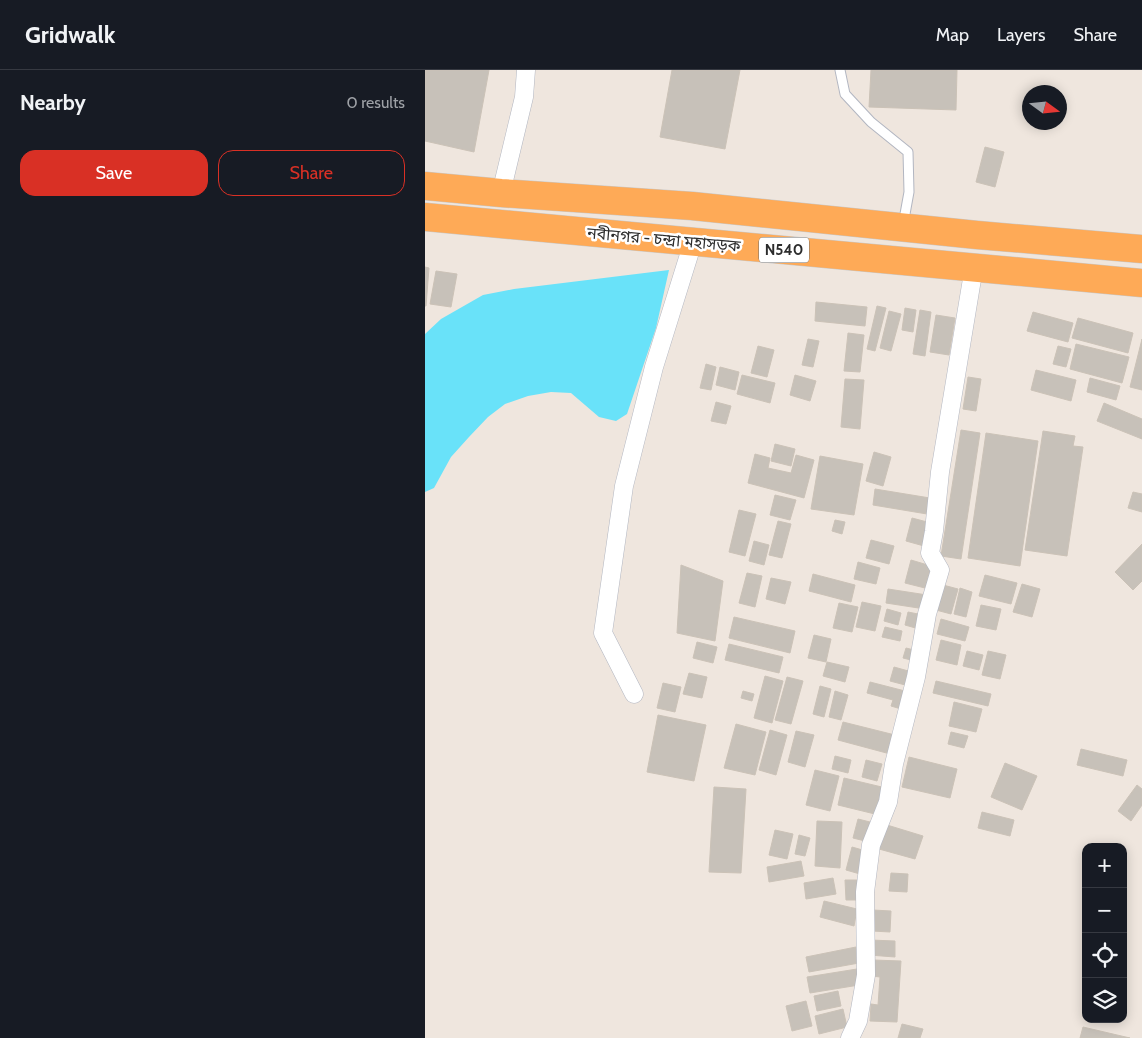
<!DOCTYPE html>
<meta charset="utf-8">
<style>
body{margin:0;font-family:Cabin,"Noto Sans Bengali",sans-serif;background:#242831;color:#f1f3f6}
.controls{position:absolute;right:15px;bottom:15px;display:grid;overflow:hidden;border-radius:10px;box-shadow:0 2px 12px #0003}
.controls button{width:45px;height:45px;display:grid;place-items:center;padding:0;border:0;border-bottom:1px solid #363941;background:#171b24;color:#f1f3f6;font:25px sans-serif}
.compass{position:absolute;left:597px;top:15px;width:45px;height:45px;border-radius:50%;background:#171b24;box-shadow:0 2px 12px #0003;rotate:105deg}
.list{margin:0;padding:0;list-style:none}
h2{display:flex;justify-content:space-between;align-items:center;height:65px;margin:0;padding:0 20px;font-size:21px}
h2 small{font-size:16px;font-weight:400;color:#9ea1a6}
.actions{display:flex;gap:10px;padding:15px 20px}
.actions a{flex:1;padding:11px 0;border:1px solid #d93025;border-radius:15px;text-align:center;font-size:18px;color:#d93025}
.actions .main{background:#d93025;color:#fff}
.icon{flex:none;width:28px;height:28px;fill:none;stroke:currentColor;stroke-width:2;stroke-linecap:round;stroke-linejoin:round}
.map{position:relative;flex:none;width:717px;height:968px;overflow:hidden}
header{display:flex;align-items:center;gap:30px;box-sizing:border-box;height:70px;padding:0 25px;background:#171b24;border-bottom:1px solid #363941}
header strong{font-size:24px}
nav{display:flex;gap:28px;margin-inline-start:auto;font-size:18px}
main{display:flex}
aside{flex:1;background:#171b24}
.map>svg:first-child{display:block}
.water{fill:#69e2f9}
.building{fill:#c7c1b9;stroke:#cbc2b7}
.lines{fill:none;stroke-linecap:round;stroke-linejoin:round}
.service-casing{stroke:#b2b6c1;stroke-width:11}
.minor-casing{stroke:#b2b6c1;stroke-width:19}
.trunk-casing{stroke:#c8c8c8;stroke-width:29}
.service{stroke:#fff;stroke-width:9}
.minor{stroke:#fff;stroke-width:18}
.trunk{stroke:#feaa57;stroke-width:28}
.labels{text-anchor:middle;stroke-width:5;stroke-linejoin:round;paint-order:stroke}
.shield{fill:#fff;stroke:#6b6b6b;stroke-width:1}
.shield-label{font-size:15px;font-weight:bold;fill:#2c2c2c}
.street-label{font-size:16px;fill:#2c2c2c;stroke:#fff}
</style>
<header>
<strong>Gridwalk</strong>
<nav><a>Map</a><a>Layers</a><a>Share</a></nav>
</header>
<main>
<aside>
<h2>Nearby<small>0 results</small></h2>
<ul class="list">
</ul>
<div class="actions"><a class="main">Save</a><a>Share</a></div>
</aside>
<div class="map">
<svg width="717" height="968" viewBox="0 0 717 968">
<rect width="100%" height="100%" fill="#efe6de"/>
<path class="water" d="M 244,200 L 231,258 L 202,344 L 191,351 L 174,347 L 146,323 L 126,322 L 103,326 L 80,334 L 63,347 L 44,367 L 26,387 L 9,418 L 0,422 L 0,264 L 16,249 L 58,225 L 89,219 Z"/>
<g class="building">
<path d="M 0,0 L 64,0 L 49,82 L 0,71 Z"/>
<path d="M 247,0 L 315,0 L 300,79 L 235,67 Z"/>
<path d="M 446,0 L 532,0 L 531,40 L 444,37 Z"/>
<path d="M 560,77 L 579,82 L 570,117 L 551,112 Z"/>
<path d="M 0,197 L 4,198 L 1,236 L 0,236 Z"/>
<path d="M 11,201 L 32,204 L 26,237 L 5,234 Z"/>
<path d="M 391,232 L 442,237 L 440,256 L 390,251 Z"/>
<path d="M 452,236 L 461,238 L 450,281 L 442,279 Z"/>
<path d="M 480,238 L 491,240 L 488,262 L 477,260 Z"/>
<path d="M 495,240 L 506,242 L 500,286 L 488,284 Z"/>
<path d="M 464,241 L 476,244 L 466,281 L 455,278 Z"/>
<path d="M 608,242 L 648,253 L 643,272 L 602,261 Z"/>
<path d="M 511,245 L 530,248 L 524,285 L 505,282 Z"/>
<path d="M 653,248 L 708,263 L 703,283 L 647,268 Z"/>
<path d="M 423,263 L 439,265 L 435,302 L 419,301 Z"/>
<path d="M 383,269 L 394,271 L 388,297 L 377,295 Z"/>
<path d="M 717,269 L 717,320 L 705,317 Z"/>
<path d="M 651,274 L 704,287 L 697,313 L 645,299 Z"/>
<path d="M 333,276 L 349,280 L 342,307 L 326,303 Z"/>
<path d="M 633,276 L 646,279 L 641,297 L 628,294 Z"/>
<path d="M 281,294 L 291,297 L 286,320 L 275,318 Z"/>
<path d="M 295,297 L 314,302 L 310,320 L 291,315 Z"/>
<path d="M 611,300 L 651,310 L 646,331 L 606,320 Z"/>
<path d="M 317,305 L 350,313 L 345,333 L 312,324 Z"/>
<path d="M 370,305 L 391,311 L 385,331 L 365,325 Z"/>
<path d="M 543,307 L 556,309 L 551,341 L 538,339 Z"/>
<path d="M 665,308 L 695,316 L 691,330 L 662,322 Z"/>
<path d="M 420,309 L 439,310 L 435,359 L 416,357 Z"/>
<path d="M 291,332 L 306,336 L 301,354 L 286,351 Z"/>
<path d="M 679,333 L 717,349 L 717,369 L 672,351 Z"/>
<path d="M 536,360 L 555,363 L 536,489 L 516,486 Z"/>
<path d="M 618,361 L 650,366 L 648,376 L 658,377 L 642,486 L 600,480 Z"/>
<path d="M 561,363 L 613,371 L 595,496 L 543,488 Z"/>
<path d="M 350,374 L 370,379 L 366,396 L 346,391 Z"/>
<path d="M 449,382 L 466,387 L 458,416 L 441,411 Z"/>
<path d="M 330,384 L 345,388 L 343,398 L 366,403 L 371,385 L 389,390 L 379,428 L 323,413 Z"/>
<path d="M 395,386 L 438,394 L 429,445 L 386,439 Z"/>
<path d="M 450,419 L 505,428 L 502,444 L 448,435 Z"/>
<path d="M 708,422 L 717,424 L 717,442 L 703,438 Z"/>
<path d="M 350,425 L 371,430 L 365,450 L 345,445 Z"/>
<path d="M 314,440 L 331,444 L 320,486 L 304,482 Z"/>
<path d="M 487,448 L 506,453 L 499,476 L 481,471 Z"/>
<path d="M 410,450 L 420,452 L 417,464 L 407,461 Z"/>
<path d="M 353,451 L 366,454 L 357,488 L 344,485 Z"/>
<path d="M 446,470 L 469,476 L 464,494 L 441,488 Z"/>
<path d="M 329,471 L 344,475 L 339,495 L 324,491 Z"/>
<path d="M 717,474 L 717,511 L 708,520 L 690,502 Z"/>
<path d="M 486,490 L 506,496 L 500,518 L 480,513 Z"/>
<path d="M 433,492 L 455,498 L 451,514 L 429,509 Z"/>
<path d="M 256,495 L 298,511 L 290,571 L 252,563 Z"/>
<path d="M 322,503 L 337,506 L 330,537 L 314,533 Z"/>
<path d="M 388,504 L 430,515 L 426,532 L 384,521 Z"/>
<path d="M 560,505 L 592,513 L 586,534 L 554,526 Z"/>
<path d="M 346,508 L 366,512 L 360,534 L 341,529 Z"/>
<path d="M 597,514 L 615,519 L 607,547 L 588,542 Z"/>
<path d="M 518,515 L 533,519 L 526,544 L 511,540 Z"/>
<path d="M 535,518 L 547,522 L 541,547 L 529,544 Z"/>
<path d="M 463,519 L 502,525 L 500,539 L 461,533 Z"/>
<path d="M 437,532 L 456,536 L 450,561 L 431,557 Z"/>
<path d="M 414,533 L 433,537 L 427,562 L 408,558 Z"/>
<path d="M 556,535 L 576,539 L 571,560 L 551,556 Z"/>
<path d="M 462,539 L 476,543 L 473,555 L 459,551 Z"/>
<path d="M 483,542 L 498,545 L 494,559 L 480,555 Z"/>
<path d="M 309,547 L 370,561 L 365,583 L 304,568 Z"/>
<path d="M 516,549 L 544,557 L 540,571 L 512,564 Z"/>
<path d="M 460,557 L 477,561 L 475,571 L 457,567 Z"/>
<path d="M 389,565 L 406,569 L 401,592 L 383,588 Z"/>
<path d="M 516,570 L 536,575 L 532,595 L 511,590 Z"/>
<path d="M 272,572 L 292,577 L 288,593 L 268,588 Z"/>
<path d="M 304,574 L 358,587 L 354,603 L 300,590 Z"/>
<path d="M 481,578 L 493,581 L 490,591 L 478,588 Z"/>
<path d="M 542,581 L 558,585 L 554,600 L 538,596 Z"/>
<path d="M 563,581 L 581,585 L 575,609 L 557,605 Z"/>
<path d="M 402,592 L 424,597 L 420,612 L 398,606 Z"/>
<path d="M 469,597 L 487,602 L 484,616 L 465,611 Z"/>
<path d="M 264,603 L 282,607 L 277,628 L 258,624 Z"/>
<path d="M 340,606 L 358,611 L 347,653 L 329,648 Z"/>
<path d="M 362,607 L 378,611 L 366,654 L 350,650 Z"/>
<path d="M 511,611 L 566,624 L 563,636 L 508,623 Z"/>
<path d="M 445,612 L 480,621 L 476,639 L 466,636 L 468,630 L 442,623 Z"/>
<path d="M 238,613 L 256,617 L 250,642 L 232,638 Z"/>
<path d="M 395,616 L 406,619 L 399,647 L 388,644 Z"/>
<path d="M 318,621 L 329,624 L 327,631 L 316,628 Z"/>
<path d="M 410,621 L 423,625 L 416,650 L 404,647 Z"/>
<path d="M 529,632 L 557,639 L 551,662 L 524,656 Z"/>
<path d="M 233,645 L 281,655 L 269,711 L 222,702 Z"/>
<path d="M 418,652 L 474,666 L 469,685 L 413,670 Z"/>
<path d="M 311,654 L 341,662 L 330,705 L 299,698 Z"/>
<path d="M 345,660 L 362,665 L 351,705 L 334,700 Z"/>
<path d="M 371,661 L 389,665 L 380,697 L 363,692 Z"/>
<path d="M 526,662 L 543,666 L 539,678 L 523,674 Z"/>
<path d="M 656,679 L 702,690 L 698,706 L 652,695 Z"/>
<path d="M 410,686 L 426,690 L 423,703 L 407,699 Z"/>
<path d="M 484,687 L 532,699 L 525,728 L 477,717 Z"/>
<path d="M 441,690 L 457,694 L 452,711 L 437,707 Z"/>
<path d="M 580,693 L 612,706 L 597,740 L 566,727 Z"/>
<path d="M 390,700 L 414,706 L 405,741 L 381,735 Z"/>
<path d="M 419,708 L 461,718 L 454,745 L 413,735 Z"/>
<path d="M 712,715 L 717,719 L 717,735 L 706,751 L 693,741 Z"/>
<path d="M 289,717 L 321,719 L 316,803 L 284,802 Z"/>
<path d="M 557,742 L 589,750 L 585,766 L 553,758 Z"/>
<path d="M 433,749 L 445,752 L 440,771 L 428,768 Z"/>
<path d="M 392,751 L 417,752 L 415,798 L 390,796 Z"/>
<path d="M 462,755 L 498,766 L 490,789 L 454,779 Z"/>
<path d="M 350,760 L 368,764 L 362,789 L 344,785 Z"/>
<path d="M 374,765 L 385,768 L 380,786 L 370,784 Z"/>
<path d="M 427,777 L 441,781 L 435,804 L 421,800 Z"/>
<path d="M 376,791 L 379,806 L 344,812 L 342,797 Z"/>
<path d="M 466,803 L 483,804 L 482,822 L 464,821 Z"/>
<path d="M 408,808 L 411,824 L 381,829 L 379,813 Z"/>
<path d="M 420,810 L 434,810 L 435,830 L 421,830 Z"/>
<path d="M 399,831 L 432,839 L 429,856 L 395,847 Z"/>
<path d="M 448,840 L 466,841 L 465,862 L 447,861 Z"/>
<path d="M 445,870 L 470,871 L 470,887 L 444,885 Z"/>
<path d="M 431,877 L 434,893 L 384,902 L 381,887 Z"/>
<path d="M 448,890 L 476,891 L 472,952 L 445,951 L 446,934 L 453,935 L 455,907 L 447,906 Z"/>
<path d="M 432,899 L 434,915 L 385,923 L 382,907 Z"/>
<path d="M 413,921 L 416,936 L 392,941 L 389,926 Z"/>
<path d="M 381,931 L 387,956 L 367,961 L 361,936 Z"/>
<path d="M 418,939 L 422,957 L 394,964 L 390,946 Z"/>
<path d="M 477,954 L 498,959 L 495,968 L 473,968 Z"/>
<path d="M 658,957 L 705,968 L 655,968 Z"/>
</g>
<g class="lines">
<defs>
<path id="service" d="M 415,0 L 420,24 L 446,52 L 483,82 L 484,122 L 478,155"/>
<g id="minor">
<path d="M 76,123 L 99,27 L 101,0"/>
<path d="M 209,624 L 178,563 L 199,416 L 229,297 L 268,172"/>
<path d="M 425,968 L 433,951 L 441,905 L 440,822 L 446,775 L 463,732 L 469,694 L 491,607 L 502,544 L 515,500 L 505,483 L 509,461 L 515,402 L 549,197"/>
</g>
<g id="trunk">
<path d="M 0,116 L 76,123 L 267,136 L 552,165 L 717,179"/>
<path d="M 0,147 L 717,213"/>
</g>
</defs>
<use href="#service" class="service-casing"/>
<use href="#minor" class="minor-casing"/>
<use href="#trunk" class="trunk-casing"/>
<use href="#service" class="service"/>
<use href="#minor" class="minor"/>
<use href="#trunk" class="trunk"/>
</g>
<g class="labels">
<rect class="shield" x="334" y="167.5" width="50" height="25" rx="4"/>
<g class="shield-label">
<text x="359" y="185">N540</text>
</g>
<g class="street-label">
<text transform="translate(239 169) rotate(5)" y="6">নবীনগর - চন্দ্রা মহাসড়ক</text>
</g>
</g>
</svg>
<div class="controls">
<button>+</button>
<button>−</button>
<button><svg class="icon" aria-label="locate" viewBox="0 0 24 24"><circle cx="12" cy="12" r="6"/><path d="M12 2v4M12 18v4M2 12h4M18 12h4"/></svg></button>
<button><svg class="icon" aria-label="layers" viewBox="0 0 24 24"><path d="M12 4l9 5-9 5-9-5zM3 14l9 5 9-5"/></svg></button>
</div>
<svg class="compass" viewBox="-18 -18 36 36"><path d="M0-13l5 13h-10z" fill="#e53935"/><path d="M0 13l5-13h-10z" fill="#9ea1a6"/></svg>
</div>
</main>
